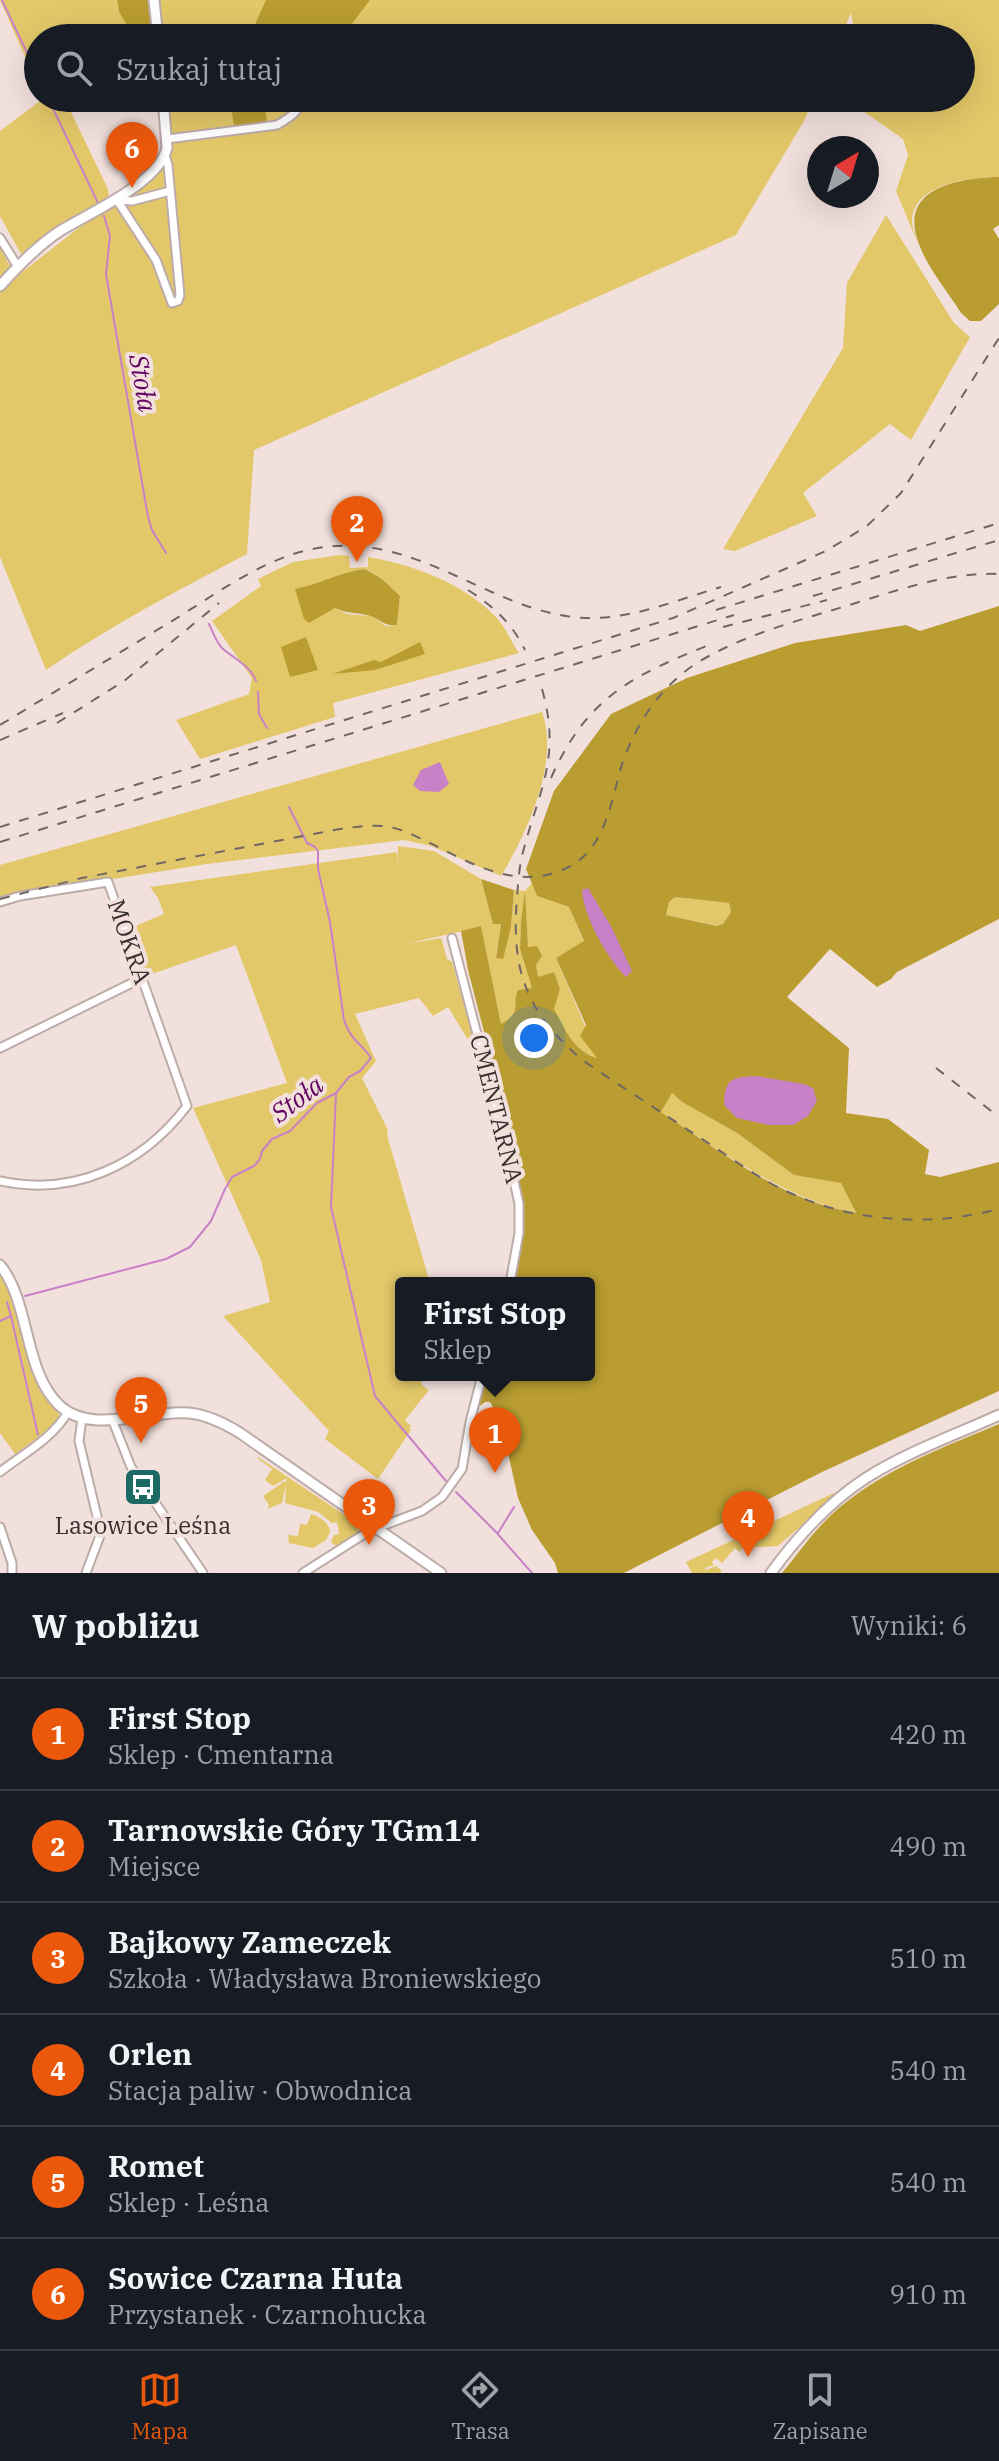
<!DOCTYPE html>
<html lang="pl">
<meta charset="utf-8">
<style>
body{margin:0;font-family:"IBM Plex Serif",serif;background:#20242c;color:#f1f3f6}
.compass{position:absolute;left:807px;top:136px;width:72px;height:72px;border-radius:50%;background:#171b24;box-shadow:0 8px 32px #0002;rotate:38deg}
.you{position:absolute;left:534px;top:1038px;width:28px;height:28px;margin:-20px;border:6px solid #fff;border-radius:50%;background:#1a73e8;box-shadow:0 0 0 12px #1a73e833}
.badge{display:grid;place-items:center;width:52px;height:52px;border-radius:50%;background:#ea580c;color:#fff;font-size:26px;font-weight:700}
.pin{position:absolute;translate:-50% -66px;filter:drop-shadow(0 2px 4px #0008)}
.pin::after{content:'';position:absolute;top:42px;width:28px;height:24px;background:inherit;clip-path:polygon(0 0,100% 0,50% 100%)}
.popup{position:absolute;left:395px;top:1277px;width:200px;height:104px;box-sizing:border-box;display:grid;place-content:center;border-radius:8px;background:#171b24;filter:drop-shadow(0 2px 6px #0005);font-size:26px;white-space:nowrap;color:#9ea1a6}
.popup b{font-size:30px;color:#f1f3f6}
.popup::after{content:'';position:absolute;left:50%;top:100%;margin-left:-16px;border:16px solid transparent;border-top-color:#171b24}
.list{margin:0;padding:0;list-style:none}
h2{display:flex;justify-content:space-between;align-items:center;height:104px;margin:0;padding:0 32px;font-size:34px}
h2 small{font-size:26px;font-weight:400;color:#9ea1a6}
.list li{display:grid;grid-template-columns:52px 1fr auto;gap:24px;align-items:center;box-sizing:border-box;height:112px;padding:0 32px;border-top:2px solid #363941}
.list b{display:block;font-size:30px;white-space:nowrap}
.list p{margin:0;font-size:26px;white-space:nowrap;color:#9ea1a6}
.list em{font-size:26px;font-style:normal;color:#9ea1a6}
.icon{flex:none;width:44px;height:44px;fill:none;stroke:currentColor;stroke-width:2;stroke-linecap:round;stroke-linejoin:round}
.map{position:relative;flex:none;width:999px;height:1573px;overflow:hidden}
.search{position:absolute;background:#171b24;box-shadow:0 8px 32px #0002;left:24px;right:24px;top:24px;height:88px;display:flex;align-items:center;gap:20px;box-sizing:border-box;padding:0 28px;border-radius:44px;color:#9ea1a6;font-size:30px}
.sheet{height:776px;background:#171b24}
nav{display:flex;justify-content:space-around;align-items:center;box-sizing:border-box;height:112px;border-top:2px solid #363941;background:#171b24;font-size:22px;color:#9ea1a6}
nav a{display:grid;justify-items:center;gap:4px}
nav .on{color:#ea580c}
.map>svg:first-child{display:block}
.green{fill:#e3c869;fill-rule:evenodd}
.forest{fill:#b99d31;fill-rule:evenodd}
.water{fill:#c881c7}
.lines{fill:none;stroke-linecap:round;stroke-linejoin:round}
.stream{stroke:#c881c7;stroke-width:2}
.street-casing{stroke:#bdaba8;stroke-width:11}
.secondary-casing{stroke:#bdaba8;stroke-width:13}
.street{stroke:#fff;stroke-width:7}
.secondary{stroke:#fff;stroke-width:9}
.rail{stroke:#706664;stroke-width:2;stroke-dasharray:10 10;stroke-linecap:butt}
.labels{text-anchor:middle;stroke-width:8;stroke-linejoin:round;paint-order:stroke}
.street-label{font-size:24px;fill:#37302f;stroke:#f2e0dc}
.poi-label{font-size:24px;fill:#37302f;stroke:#f2e0dc}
.water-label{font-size:26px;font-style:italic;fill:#600362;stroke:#f2e0dc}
</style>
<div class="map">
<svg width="999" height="1573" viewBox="0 0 999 1573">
<rect width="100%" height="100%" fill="#f2e0dc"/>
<g class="green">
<path d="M 0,0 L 117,0 L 119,13 L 154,24 L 154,38 L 38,38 L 38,86 Z"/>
<path d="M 155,0 L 999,0 L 999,177 C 970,178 914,182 912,221 C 912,228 917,239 919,246 L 896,191 L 908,155 L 903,139 L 863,111 L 861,98 L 961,98 L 961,38 L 855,38 L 851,13 L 840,38 L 159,38 Z"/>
<path d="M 44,98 L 88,98 L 68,106 L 108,189 L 109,198 L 49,231 L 21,254 L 0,216 L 0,131 Z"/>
<path d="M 164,98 L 814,98 L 804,121 L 736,235 L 254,450 L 247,554 C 178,590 110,626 46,670 L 0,557 L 0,248 L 16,277 L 169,157 Z"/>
<path d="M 886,215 L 954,323 L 970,337 L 911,440 L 890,424 L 803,493 L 817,516 L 735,551 L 723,549 L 843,348 L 847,283 Z"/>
<path d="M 340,555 L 349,556 L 350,568 L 368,567 L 368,557 C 414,565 463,583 496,617 C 505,626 511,642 519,653 L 333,703 L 335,717 L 200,759 L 176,720 L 249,694 L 252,678 L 212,621 L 261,586 L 258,579 L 293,562 ZM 366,569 L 382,579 L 400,596 L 397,625 L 386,626 L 371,616 L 347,614 L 296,589 C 320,584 340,572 366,569 Z"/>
<path d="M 542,712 C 560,762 527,833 501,876 L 431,846 L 404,840 L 207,864 L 0,897 L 0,865 Z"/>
<path d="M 398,846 L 434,851 L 481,879 L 493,923 L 501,923 L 496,957 L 511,928 L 514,890 L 525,891 L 532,883 L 537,896 L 569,907 L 584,942 L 556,958 L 599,1059 C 574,1051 565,1031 553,1009 L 560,989 L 554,972 L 538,978 L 536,965 L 528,947 L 525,896 L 521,921 L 520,949 L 532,988 L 518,991 C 511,1009 523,1013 501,1024 L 481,927 L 405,944 L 441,938 L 447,959 L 452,962 L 478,1056 L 448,1007 L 433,1016 L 419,998 L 355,1014 L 376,1061 L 362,1078 L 388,1130 L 387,1135 L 430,1283 L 401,1283 L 401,1375 L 419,1375 L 422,1385 L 429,1390 L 405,1420 L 411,1426 L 409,1429 L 411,1430 L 378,1479 L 325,1439 L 329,1431 L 223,1316 L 270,1302 L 261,1260 L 193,1108 L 287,1083 L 236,945 L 146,976 L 128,929 L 164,914 L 158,898 L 150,887 L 397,852 L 398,864 Z"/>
<path d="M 675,897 L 729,903 L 731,912 L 723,924 L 718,926 L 666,915 L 669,902 Z"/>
<path d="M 672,1093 L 682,1102 L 737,1133 L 794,1175 L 841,1182 L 856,1214 C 778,1195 727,1155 661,1112 Z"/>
<path d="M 0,1271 C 20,1303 26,1354 43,1390 C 48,1400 56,1407 60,1417 L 56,1424 L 15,1454 L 0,1433 Z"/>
<path d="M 258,1457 L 352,1520 L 351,1522 L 360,1531 L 337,1547 L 331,1542 L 334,1535 L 339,1534 L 337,1522 L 332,1523 L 318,1512 L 285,1503 L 286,1484 L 282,1503 L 267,1509 L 269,1505 L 263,1496 L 285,1481 L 286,1483 L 287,1478 L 273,1486 L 265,1480 L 272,1469 L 257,1458 Z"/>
<path d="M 834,1493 L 836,1495 L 778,1546 L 742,1548 L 740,1552 L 735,1548 L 722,1563 L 716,1558 L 712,1562 L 714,1565 L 705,1568 L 706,1570 L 716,1566 L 722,1571 L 720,1573 L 692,1573 L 686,1562 Z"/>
<path d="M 311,1514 C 320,1517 329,1522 330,1532 L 326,1540 L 313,1548 L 289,1543 L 288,1535 L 298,1536 L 300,1524 L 307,1525 Z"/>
</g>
<g class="forest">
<path d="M 117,0 L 151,0 L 154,24 L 127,25 L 119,12 Z"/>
<path d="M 266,0 L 370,0 L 341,38 L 249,38 Z"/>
<path d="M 230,98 L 264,98 L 267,122 L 234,127 Z"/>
<path d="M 999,177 L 999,225 L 993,229 L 999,239 L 999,304 L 981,321 L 970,321 L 961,313 C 948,292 927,267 919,244 C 897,188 958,178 999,177 Z"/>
<path d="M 365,569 L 382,579 L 400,596 L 397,625 C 385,626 383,622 373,617 C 362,612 349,615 335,608 L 309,623 L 304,619 L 295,589 C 320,584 340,572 365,569 Z"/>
<path d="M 999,606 L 999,919 L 897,972 L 891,979 L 877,987 L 830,949 L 787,997 L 849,1048 L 846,1113 L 888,1119 L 929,1150 L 925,1174 L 940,1177 L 999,1162 L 999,1391 L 822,1472 L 624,1573 L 558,1573 L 555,1563 L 532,1530 L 518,1498 L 501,1421 L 490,1402 L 485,1402 L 477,1408 L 477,1404 L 486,1375 L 589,1375 L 589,1283 L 513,1283 L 524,1231 L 524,1208 L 503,1105 L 468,970 L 461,931 L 481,926 L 501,1024 C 523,1012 511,1008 518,990 L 532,988 L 520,949 L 521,921 L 525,891 L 528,947 L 537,946 L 542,956 L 536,965 L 538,977 L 554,972 L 560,989 L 554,1009 C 565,1029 573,1051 597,1058 L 580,1036 L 586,1025 L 556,958 L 584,941 L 569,907 L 537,896 L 526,869 L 554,791 L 611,714 L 687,678 L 795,643 L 906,625 L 920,631 ZM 675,897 L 729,903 L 731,912 L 723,924 L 717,926 L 666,915 L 669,902 ZM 672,1093 L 682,1102 L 737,1133 L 794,1175 L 841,1183 L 856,1213 C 782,1201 722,1152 661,1112 Z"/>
<path d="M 306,637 L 318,670 L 290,677 L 281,647 Z"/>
<path d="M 420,642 L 425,654 L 375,670 L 332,674 L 374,660 L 381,662 Z"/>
<path d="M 481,879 L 514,890 L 511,927 L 503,959 L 496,958 L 501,924 L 493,924 Z"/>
<path d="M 999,1424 L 999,1573 L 782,1573 C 798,1554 812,1533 830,1516 C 878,1471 940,1449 999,1424 Z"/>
</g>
<g class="water">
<path d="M 440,762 L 449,784 L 439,792 L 420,791 L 413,785 L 421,770 Z"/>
<path d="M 588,888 L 612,928 L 632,971 L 626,977 C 607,958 584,918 582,890 Z"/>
<path d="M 756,1076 L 804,1084 L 813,1088 L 817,1101 L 808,1116 L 793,1125 L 769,1125 L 737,1118 L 724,1105 C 724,1078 733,1077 756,1076 Z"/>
</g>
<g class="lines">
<g class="stream">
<path d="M 2,0 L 38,76"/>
<path d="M 48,98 L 98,203"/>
<path d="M 104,216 L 110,236 L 106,274 L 148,517 L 152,530 L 166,553"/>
<path d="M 209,624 C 213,632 216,642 222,648 C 233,658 251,666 256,681"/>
<path d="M 258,692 L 259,714 L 267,728"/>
<path d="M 336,1093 L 331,1207 L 375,1396 L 446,1481"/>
<path d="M 25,1296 L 166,1259 L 190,1247 L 211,1221 L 225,1189 L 232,1177 L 254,1166 L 260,1159 L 262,1151 L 272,1139 L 290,1131 L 317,1103 L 336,1093 L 349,1077 L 360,1071 L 371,1058 C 361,1043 351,1041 344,1020 L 330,922 L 318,869 L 318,851 L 315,847 L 307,843 L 289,807"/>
<path d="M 11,1316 L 38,1435"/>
<path d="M 0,1321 L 11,1316 L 7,1302"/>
<path d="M 456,1492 L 496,1532 L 532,1573"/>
<path d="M 498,1533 L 514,1507"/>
</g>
<defs>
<g id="street">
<path d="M 167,139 L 277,125 C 289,118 300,112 302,98"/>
<path d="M 117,200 L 156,260 L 172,303 L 178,301 L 180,295 L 168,165 L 165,155"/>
<path d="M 117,200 L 132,201 L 170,191"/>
<path d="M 0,238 L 18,267"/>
<path d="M 0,902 L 20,896 L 108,882 L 187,1106 C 142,1165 74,1197 0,1181"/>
<path d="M 452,938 L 507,1149 L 519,1204 L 519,1233 L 510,1283"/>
<path d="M 0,1048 L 142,978"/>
<path d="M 82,1418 L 79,1441 L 101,1533 L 86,1573"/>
<path d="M 112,1419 L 131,1467 L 203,1573"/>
<path d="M 0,1472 C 23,1454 53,1438 68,1412"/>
<path d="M 0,1527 L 12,1563 L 12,1573"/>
<path d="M 303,1573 L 369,1531 L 422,1511 L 442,1497 L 462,1469 L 470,1422 L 482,1375"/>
</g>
<g id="secondary">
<path d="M 154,0 L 158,38"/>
<path d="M 0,286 C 18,266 37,246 60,231 C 89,213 159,183 167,148 L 163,98"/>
<path d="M 0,1265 C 31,1304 23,1370 59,1405 C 91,1436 149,1409 189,1413 C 208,1415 224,1423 240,1433 L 441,1573"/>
<path d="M 771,1573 C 797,1537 829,1502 866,1478 C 907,1452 955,1435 999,1415"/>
</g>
</defs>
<use href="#street" class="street-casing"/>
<use href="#secondary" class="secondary-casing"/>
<use href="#street" class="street"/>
<use href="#secondary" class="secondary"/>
<g class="rail">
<path d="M 468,590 C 493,606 512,623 525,650"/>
<path d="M 813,596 L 999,540"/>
<path d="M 716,610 L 999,523"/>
<path d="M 723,627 L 827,600"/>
<path d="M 542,689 C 562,760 538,791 522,856 C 519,869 518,884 517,898 C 511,971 526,1011 581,1059 C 618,1085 657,1109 694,1134 C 720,1150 745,1169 772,1184 C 841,1221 923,1229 999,1209"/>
<path d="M 57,723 L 124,681 L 219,603"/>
<path d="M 0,725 C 56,691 111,658 167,624 C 219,593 273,549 336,546 C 423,541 490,607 573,617 C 624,623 673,601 721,587"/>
<path d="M 0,740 L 63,713"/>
<path d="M 551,778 C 588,695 634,675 714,643"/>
<path d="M 0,827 L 673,618 L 826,551 L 867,526 L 901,493 L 999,338"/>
<path d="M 0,842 L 734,615"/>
<path d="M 0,899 L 82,878 L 340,829 C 356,827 373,824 389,827 C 403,829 415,836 428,842 C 468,862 513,889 560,871 C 606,854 610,803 623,761 C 630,742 639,724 651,707 C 666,686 686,668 709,656 C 751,633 800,620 846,606 C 896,591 946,572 999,574"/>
<path d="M 936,1068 L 999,1117"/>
</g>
</g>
<defs>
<symbol id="bus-square" viewBox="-11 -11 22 22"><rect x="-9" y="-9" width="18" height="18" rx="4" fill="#1d6964" stroke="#f2e0dc"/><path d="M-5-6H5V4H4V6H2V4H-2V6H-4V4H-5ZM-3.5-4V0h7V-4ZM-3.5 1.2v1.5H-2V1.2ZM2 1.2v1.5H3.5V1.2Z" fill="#fff"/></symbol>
</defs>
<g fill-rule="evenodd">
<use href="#bus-square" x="121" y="1465" width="44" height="44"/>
</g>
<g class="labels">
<g class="street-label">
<text transform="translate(129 942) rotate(71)" y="8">MOKRA</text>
<text transform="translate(496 1109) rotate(76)" y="8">CMENTARNA</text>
</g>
<g class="poi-label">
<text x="143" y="1534">Lasowice Leśna</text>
</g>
<g class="water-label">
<text transform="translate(143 383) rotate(80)" y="9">Stoła</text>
<text transform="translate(297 1099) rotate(-37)" y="9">Stoła</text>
</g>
</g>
</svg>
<svg class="compass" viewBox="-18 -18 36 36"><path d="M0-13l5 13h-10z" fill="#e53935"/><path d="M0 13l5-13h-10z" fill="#9ea1a6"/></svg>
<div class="you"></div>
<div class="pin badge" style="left:495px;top:1473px">1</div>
<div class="popup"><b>First Stop</b>Sklep</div>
<div class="pin badge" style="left:357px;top:562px">2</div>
<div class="pin badge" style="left:369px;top:1545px">3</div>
<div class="pin badge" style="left:748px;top:1557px">4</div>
<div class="pin badge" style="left:141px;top:1443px">5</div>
<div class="pin badge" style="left:132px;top:188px">6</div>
<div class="search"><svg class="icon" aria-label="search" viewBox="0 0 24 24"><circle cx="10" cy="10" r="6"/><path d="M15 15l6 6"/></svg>Szukaj tutaj</div>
</div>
<section class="sheet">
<h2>W pobliżu<small>Wyniki: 6</small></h2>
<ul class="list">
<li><span class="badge">1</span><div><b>First Stop</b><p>Sklep · Cmentarna</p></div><em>420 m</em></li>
<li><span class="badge">2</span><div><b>Tarnowskie Góry TGm14</b><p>Miejsce</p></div><em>490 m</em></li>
<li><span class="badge">3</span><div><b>Bajkowy Zameczek</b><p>Szkoła · Władysława Broniewskiego</p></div><em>510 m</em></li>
<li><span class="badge">4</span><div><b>Orlen</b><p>Stacja paliw · Obwodnica</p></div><em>540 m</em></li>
<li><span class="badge">5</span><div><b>Romet</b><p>Sklep · Leśna</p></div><em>540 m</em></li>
<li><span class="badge">6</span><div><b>Sowice Czarna Huta</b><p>Przystanek · Czarnohucka</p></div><em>910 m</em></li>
</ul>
</section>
<nav>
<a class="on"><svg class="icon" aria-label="map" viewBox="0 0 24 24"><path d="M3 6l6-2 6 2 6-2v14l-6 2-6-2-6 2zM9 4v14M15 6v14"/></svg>Mapa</a>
<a><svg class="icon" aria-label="directions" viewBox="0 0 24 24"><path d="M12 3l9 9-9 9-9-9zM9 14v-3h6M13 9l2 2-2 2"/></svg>Trasa</a>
<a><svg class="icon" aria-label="saved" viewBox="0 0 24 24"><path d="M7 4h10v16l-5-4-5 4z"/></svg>Zapisane</a>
</nav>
